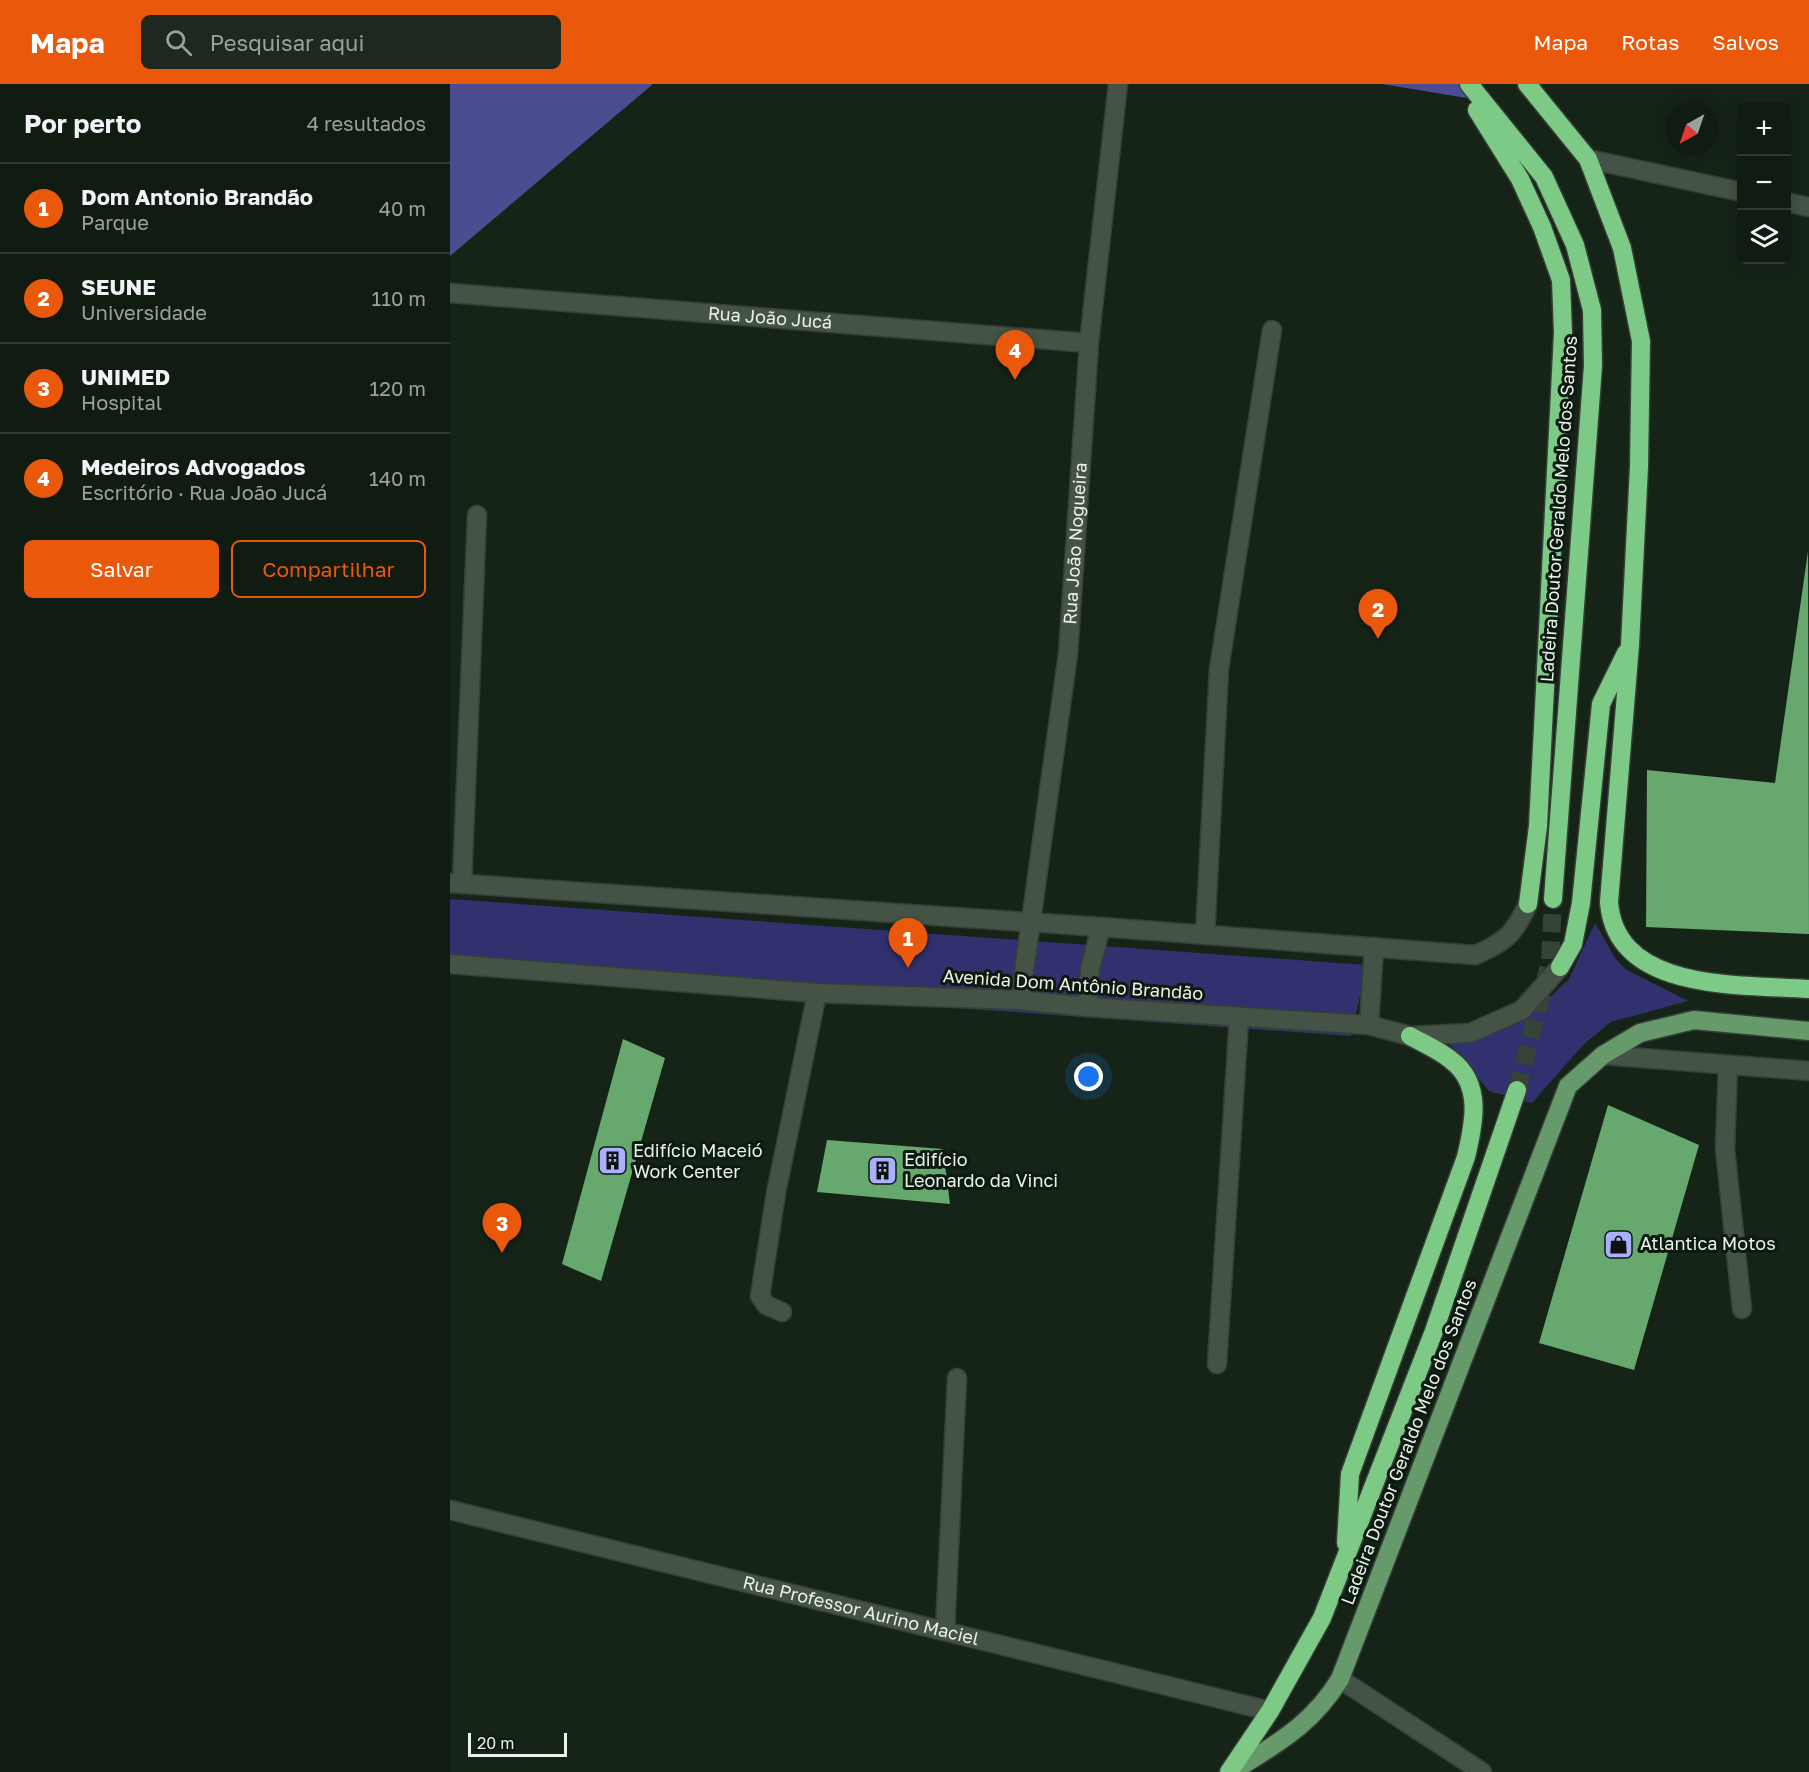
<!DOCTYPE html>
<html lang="pt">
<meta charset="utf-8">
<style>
body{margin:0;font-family:"Golos Text",sans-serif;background:#1e2820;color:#f1f3f6}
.controls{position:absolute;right:18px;top:18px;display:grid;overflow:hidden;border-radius:9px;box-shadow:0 3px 15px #0003}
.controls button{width:54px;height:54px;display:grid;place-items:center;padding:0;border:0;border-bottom:2px solid #303932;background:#101b12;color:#f1f3f6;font:30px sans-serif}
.compass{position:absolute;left:1215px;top:18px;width:54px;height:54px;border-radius:50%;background:#101b12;box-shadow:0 3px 15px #0003;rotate:220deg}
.scale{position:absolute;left:18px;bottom:15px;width:99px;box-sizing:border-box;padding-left:6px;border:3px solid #e9f2ea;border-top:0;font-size:16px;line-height:21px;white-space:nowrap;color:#e9f2ea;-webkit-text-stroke:4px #0d1a0f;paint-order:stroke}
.you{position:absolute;left:639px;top:993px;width:21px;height:21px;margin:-15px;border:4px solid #fff;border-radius:50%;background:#1a73e8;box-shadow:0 0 0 9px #1a73e833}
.badge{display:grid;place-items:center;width:39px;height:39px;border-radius:50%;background:#ea580c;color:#fff;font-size:20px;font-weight:700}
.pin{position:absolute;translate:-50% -50px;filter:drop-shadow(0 2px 3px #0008)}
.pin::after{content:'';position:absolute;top:32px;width:21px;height:18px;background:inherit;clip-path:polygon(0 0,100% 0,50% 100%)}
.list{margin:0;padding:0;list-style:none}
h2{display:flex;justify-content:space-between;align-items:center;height:78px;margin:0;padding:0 24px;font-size:26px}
h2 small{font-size:20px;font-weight:400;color:#9ca19f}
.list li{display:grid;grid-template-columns:39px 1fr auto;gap:18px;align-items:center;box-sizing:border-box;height:90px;padding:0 24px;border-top:2px solid #303932}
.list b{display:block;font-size:22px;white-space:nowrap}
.list p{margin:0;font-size:20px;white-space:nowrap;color:#9ca19f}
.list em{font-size:20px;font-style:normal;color:#9ca19f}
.actions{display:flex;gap:12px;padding:18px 24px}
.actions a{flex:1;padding:14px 0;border:2px solid #ea580c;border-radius:9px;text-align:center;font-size:21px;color:#ea580c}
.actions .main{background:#ea580c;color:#fff}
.icon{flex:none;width:33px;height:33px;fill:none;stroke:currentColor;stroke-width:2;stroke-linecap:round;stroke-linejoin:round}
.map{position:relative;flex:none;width:1359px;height:1688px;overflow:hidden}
header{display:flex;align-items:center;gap:36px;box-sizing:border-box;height:84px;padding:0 30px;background:#ea580c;color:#fff}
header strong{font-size:28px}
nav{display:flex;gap:33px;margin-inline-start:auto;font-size:21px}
.search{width:420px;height:54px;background:#1e2820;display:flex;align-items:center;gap:15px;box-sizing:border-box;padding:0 21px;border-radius:9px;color:#9ca19f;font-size:22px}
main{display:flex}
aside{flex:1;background:#101b12}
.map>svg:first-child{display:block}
.green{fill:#323170}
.forest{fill:#4b4d90}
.building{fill:#66a86e}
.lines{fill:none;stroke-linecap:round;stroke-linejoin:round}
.highway-tunnel{stroke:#364338;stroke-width:18;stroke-dasharray:18 9;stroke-linecap:butt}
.minor-casing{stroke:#363f37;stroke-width:21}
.major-casing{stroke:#363f37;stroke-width:21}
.highway-casing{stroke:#363f37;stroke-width:21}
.minor{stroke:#445345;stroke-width:18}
.major{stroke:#669a6b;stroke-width:18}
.highway{stroke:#7cca85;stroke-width:18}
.labels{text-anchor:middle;stroke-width:6;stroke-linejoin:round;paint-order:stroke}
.street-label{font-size:18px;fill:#e9f2ea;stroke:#0d1a0f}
.poi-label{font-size:18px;fill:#e9f2ea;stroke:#0d1a0f;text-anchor:start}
</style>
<header>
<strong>Mapa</strong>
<div class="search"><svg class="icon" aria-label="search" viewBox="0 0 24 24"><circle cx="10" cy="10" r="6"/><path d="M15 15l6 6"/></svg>Pesquisar aqui</div>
<nav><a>Mapa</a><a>Rotas</a><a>Salvos</a></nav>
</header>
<main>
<aside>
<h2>Por perto<small>4 resultados</small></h2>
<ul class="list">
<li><span class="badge">1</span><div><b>Dom Antonio Brandão</b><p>Parque</p></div><em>40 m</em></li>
<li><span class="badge">2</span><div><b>SEUNE</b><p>Universidade</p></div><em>110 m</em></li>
<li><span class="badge">3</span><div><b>UNIMED</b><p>Hospital</p></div><em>120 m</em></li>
<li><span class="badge">4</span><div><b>Medeiros Advogados</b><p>Escritório · Rua João Jucá</p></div><em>140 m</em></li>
</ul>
<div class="actions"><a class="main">Salvar</a><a>Compartilhar</a></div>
</aside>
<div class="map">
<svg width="1359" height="1688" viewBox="0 0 1359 1688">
<rect width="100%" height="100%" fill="#162418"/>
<g class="green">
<path d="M 0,815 L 917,881 L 901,952 L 0,888 Z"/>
<path d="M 1145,839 L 1165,874 L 1175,885 L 1238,917 L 1161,938 L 1134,960 L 1082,1019 L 1039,1007 L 998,958 L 1080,932 L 1119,895 Z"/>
</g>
<g class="forest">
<path d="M 0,0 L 203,0 L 0,172 Z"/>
<path d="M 932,0 L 1019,0 L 1035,17 Z"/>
</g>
<g class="building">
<path d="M 1358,467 L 1359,850 L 1196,843 L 1197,686 L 1325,699 Z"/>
<path d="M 173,955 L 215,974 L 151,1197 L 112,1180 Z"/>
<path d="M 1158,1021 L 1249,1061 L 1184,1286 L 1089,1259 Z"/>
<path d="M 377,1056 L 493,1065 L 500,1120 L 367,1108 Z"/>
</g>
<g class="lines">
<path class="highway-tunnel" d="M 1067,1006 L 1100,878 L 1103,815"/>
<defs>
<g id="minor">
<path d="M 1138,75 L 1292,108"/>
<path d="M 1336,118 L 1359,123"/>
<path id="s1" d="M 0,209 L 639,259"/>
<path d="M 0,799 L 651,843 L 1025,871 C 1056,858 1064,850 1078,820"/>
<path d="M 12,800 L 27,431"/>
<path d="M 755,851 L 769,585 L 822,246"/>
<path d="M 0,880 L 367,909 L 570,916 L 637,923 L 919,941 L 960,952 L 1020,949 L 1072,926 L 1110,883"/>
<path id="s2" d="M 570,916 L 618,570 L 639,259 L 668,0"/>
<path d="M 637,923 L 640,885 L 651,843"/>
<path d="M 919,941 L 924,863"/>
<path d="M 1153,971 L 1359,987"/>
<path d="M 1278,981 L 1275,1065 L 1292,1225"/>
<path d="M 332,1228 L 316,1221 L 310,1212 L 326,1109 L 367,909"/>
<path d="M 767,1280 L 789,933"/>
<path id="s3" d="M 0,1426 L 820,1627"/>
<path d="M 495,1547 L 507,1294"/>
<path d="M 890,1595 L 1032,1688"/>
</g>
<path id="major" d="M 782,1688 C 827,1659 861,1642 890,1595 L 1118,1002 L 1153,971 L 1190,949 L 1244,936 L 1359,947"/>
<g id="highway">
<path d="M 1019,0 L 1094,93 L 1125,161 L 1142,226 L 1143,282 L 1103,815"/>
<path d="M 1077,0 L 1138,75 L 1172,164 L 1191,257 L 1189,383 L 1180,561 L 1159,818 C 1166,909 1292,900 1359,905"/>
<path d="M 1027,26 L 1070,95 L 1092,143 L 1111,196 L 1113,249 L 1088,742 L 1078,820"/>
<path d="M 1110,883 L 1123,860 L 1131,819 L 1151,620 L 1176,569"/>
<path d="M 896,1459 L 900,1390 L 1016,1073 C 1024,1040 1033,1000 1001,976 C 989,966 974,960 960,952"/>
<path d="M 779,1688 L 820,1627 L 872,1534 L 984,1247 L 1067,1006"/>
</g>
</defs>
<use href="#minor" class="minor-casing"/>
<use href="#major" class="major-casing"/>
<use href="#highway" class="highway-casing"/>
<use href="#minor" class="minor"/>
<use href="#major" class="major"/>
<use href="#highway" class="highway"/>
</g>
<defs>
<symbol id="building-square" viewBox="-11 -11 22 22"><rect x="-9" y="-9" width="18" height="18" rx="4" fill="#aab0fb" stroke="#0d1a0f"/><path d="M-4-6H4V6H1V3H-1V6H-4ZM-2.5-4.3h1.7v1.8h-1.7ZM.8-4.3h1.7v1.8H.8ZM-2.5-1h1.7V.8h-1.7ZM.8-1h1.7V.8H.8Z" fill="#111"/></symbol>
<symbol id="shop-square" viewBox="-11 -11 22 22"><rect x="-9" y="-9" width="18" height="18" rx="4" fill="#aab0fb" stroke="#0d1a0f"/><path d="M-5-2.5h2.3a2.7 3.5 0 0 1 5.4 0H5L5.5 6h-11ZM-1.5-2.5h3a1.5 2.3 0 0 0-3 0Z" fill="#111"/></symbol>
</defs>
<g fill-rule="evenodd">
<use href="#building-square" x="146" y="1060" width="33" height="33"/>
<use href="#building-square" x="416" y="1070" width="33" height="33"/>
<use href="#shop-square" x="1152" y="1144" width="33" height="33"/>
</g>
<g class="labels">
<g class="street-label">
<text dy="6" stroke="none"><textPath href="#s1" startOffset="321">Rua João Jucá</textPath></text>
<text transform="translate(1109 425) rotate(-86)" y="6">Ladeira Doutor Geraldo Melo dos Santos</text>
<text dy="6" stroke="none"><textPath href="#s2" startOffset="460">Rua João Nogueira</textPath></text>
<text transform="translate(623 901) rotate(4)" y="6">Avenida Dom Antônio Brandão</text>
<text transform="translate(959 1358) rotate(-69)" y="6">Ladeira Doutor Geraldo Melo dos Santos</text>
<text dy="6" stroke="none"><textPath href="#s3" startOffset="423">Rua Professor Aurino Maciel</textPath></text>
</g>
<g class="poi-label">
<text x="183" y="1073">Edifício Maceió<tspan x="183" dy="21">Work Center</tspan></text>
<text x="454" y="1082">Edifício<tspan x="454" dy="21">Leonardo da Vinci</tspan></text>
<text x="1190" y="1166">Atlantica Motos</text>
</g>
</g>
</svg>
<div class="controls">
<button>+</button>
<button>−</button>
<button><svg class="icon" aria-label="layers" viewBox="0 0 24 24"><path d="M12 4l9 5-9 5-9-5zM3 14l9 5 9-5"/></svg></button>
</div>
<svg class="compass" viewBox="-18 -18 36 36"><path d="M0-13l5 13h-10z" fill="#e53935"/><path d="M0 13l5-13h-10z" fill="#9ca19f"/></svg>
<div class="scale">20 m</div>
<div class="you"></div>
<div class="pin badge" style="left:458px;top:884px">1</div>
<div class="pin badge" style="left:928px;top:555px">2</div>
<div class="pin badge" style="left:52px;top:1169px">3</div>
<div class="pin badge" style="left:565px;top:296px">4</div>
</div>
</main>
